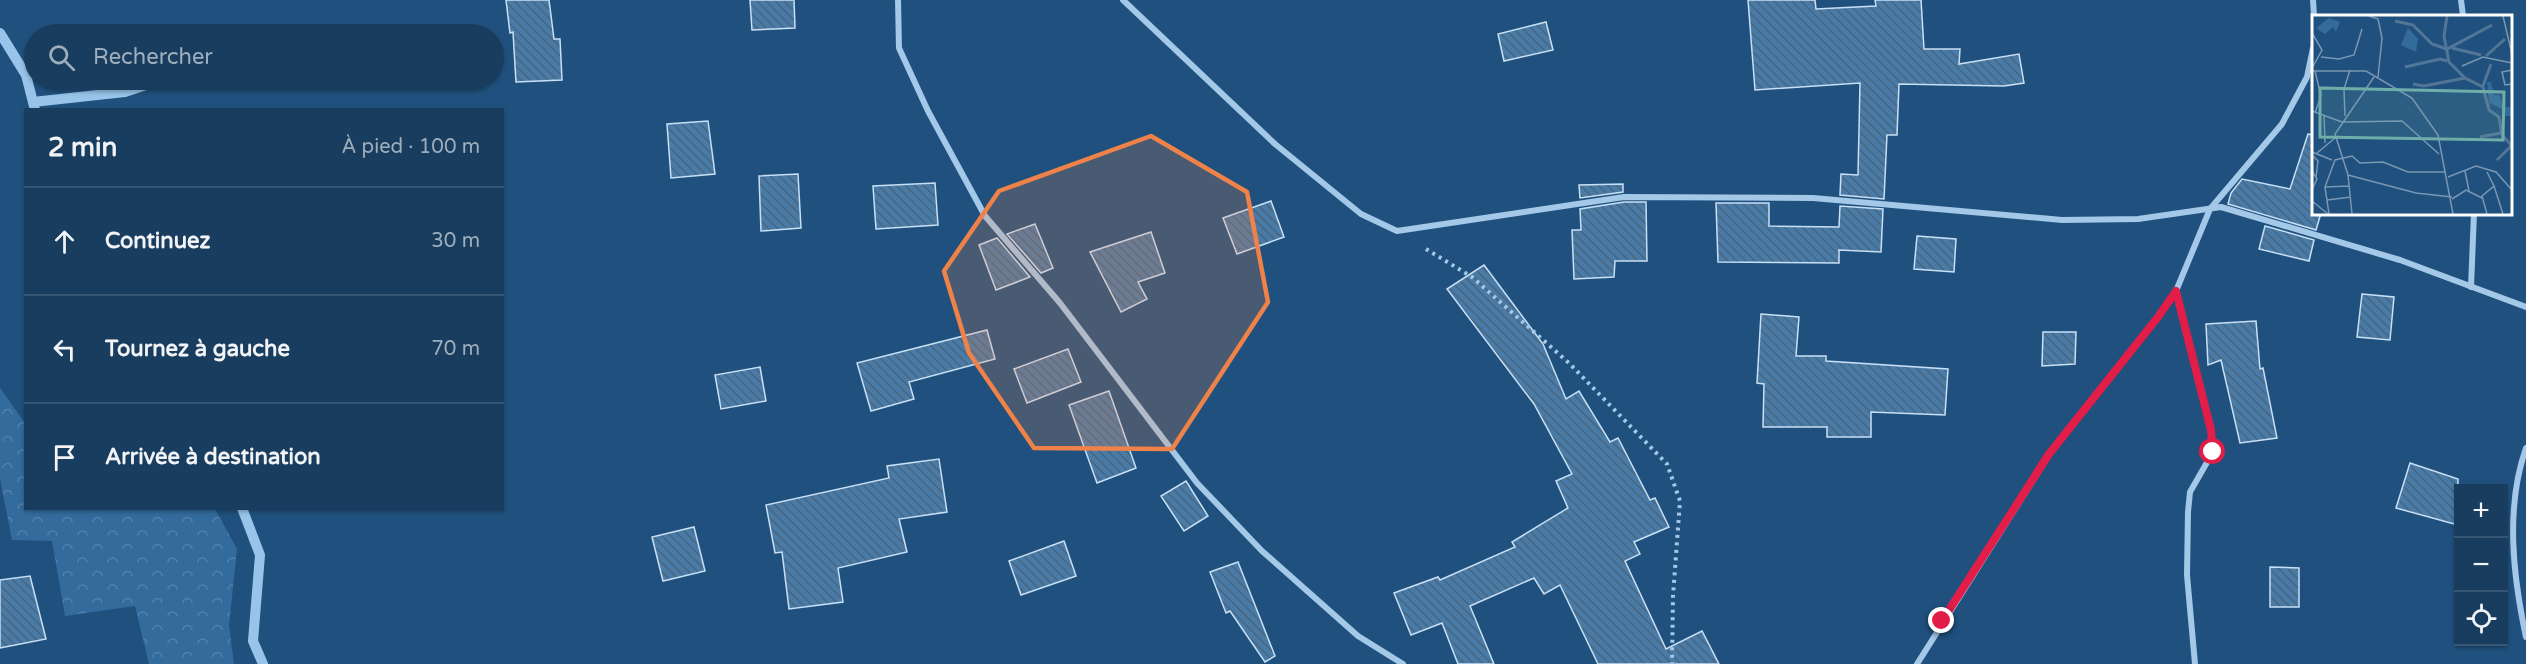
<!DOCTYPE html>
<html lang="fr">
<meta charset="utf-8">
<style>
body{margin:0;font-family:"Varela Round",sans-serif;background:#214464;color:#f1f3f6}
.controls{position:absolute;right:18px;bottom:18px;display:grid;overflow:hidden;border-radius:0px;box-shadow:0 2px 4px #0004}
.controls button{width:54px;height:54px;display:grid;place-items:center;padding:0;border:0;border-bottom:2px solid #365673;background:#183d5e;color:#f1f3f6;font:30px sans-serif}
.stop{position:absolute;width:18px;height:18px;margin:-14px;border:4px solid #e11d48;border-radius:50%;background:#fff}
.stop.end{background:#e11d48;border-color:#fff;box-shadow:0 2px 6px #0008}
.list{margin:0;padding:0;list-style:none}
h2{display:flex;justify-content:space-between;align-items:center;height:78px;margin:0;padding:0 24px;font-size:26px}
h2 small{font-size:20px;font-weight:400;color:#9faebc}
.list li{display:grid;grid-template-columns:39px 1fr auto;gap:18px;align-items:center;box-sizing:border-box;height:108px;padding:0 24px;border-top:2px solid #365673}
.list b{display:block;font-size:22px;white-space:nowrap}
.list em{font-size:20px;font-style:normal;color:#9faebc}
.icon{flex:none;width:33px;height:33px;fill:none;stroke:currentColor;stroke-width:2;stroke-linecap:round;stroke-linejoin:round}
.map{position:relative;flex:none;width:2526px;height:664px;overflow:hidden}
.search{position:absolute;background:#183d5e;box-shadow:0 2px 4px #0004;left:24px;top:24px;width:480px;height:66px;display:flex;align-items:center;gap:15px;box-sizing:border-box;padding:0 21px;border-radius:33px;color:#9faebc;font-size:22px}
.panel{position:absolute;background:#183d5e;box-shadow:0 2px 4px #0004;left:24px;top:108px;width:480px;height:402px;border-radius:0px}
.map>svg:first-child{display:block}
.forest{fill:url(#forest-crowns)}
.lines{fill:none;stroke-linecap:round;stroke-linejoin:round}
.stream{stroke:#98c4e9;stroke-width:10}
.building{fill:url(#building-back-hatch);stroke:#c8e0f6;stroke-width:1.5}
.path{stroke:#a4c8e7;stroke-width:4;stroke-dasharray:3 4.5;stroke-linecap:butt}
.street{stroke:#a4c8e7;stroke-width:6}
.route{stroke:#e11d48;stroke-width:8}
.marked{fill:#ee8249;fill-opacity:0.2;stroke:#ee8249;stroke-width:4.5;stroke-linejoin:round}
.inset-river{fill:none;stroke:#527697;stroke-width:3}
.inset-road{fill:none;stroke:#7997b2;stroke-width:1.5}
.view{fill:#6fada8;fill-opacity:0.15;stroke:#6fada8;stroke-width:3}
.inset-edge{fill:none;stroke:#fff;stroke-width:3}
</style>
<div class="map">
<svg width="2526" height="664" viewBox="0 0 2526 664">
<defs>
<pattern id="forest-crowns" width="20" height="18" patternUnits="userSpaceOnUse" patternTransform="scale(1.5)"><rect width="20" height="18" fill="#336b9c"/><path d="M2 6a3 3 0 1 1 6 0M12 15a3 3 0 1 1 6 0" fill="none" stroke="#5281ab"/></pattern>
<pattern id="building-back-hatch" width="6" height="6" patternUnits="userSpaceOnUse" patternTransform="scale(1.5)"><rect width="6" height="6" fill="#497ba8"/><path d="M-1 5l2 2M0 0l6 6M5-1l2 2" fill="none" stroke="#4a647a"/></pattern>
</defs>
<rect width="100%" height="100%" fill="#20517e"/>
<path class="forest" d="M 0,388 L 25,423 L 26,508 L 215,509 L 237,549 L 229,625 L 234,664 L 149,664 L 135,606 L 65,616 L 52,541 L 12,540 L 0,479 Z"/>
<g class="lines">
<g class="stream">
<path d="M 0,33 L 26,75 L 35,110"/>
<path d="M 318,34 L 326,32"/>
<path d="M 33,102 L 125,92 L 161,80"/>
<path d="M 242,508 L 260,555 L 253,641 L 263,664"/>
</g>
</g>
<g class="building">
<path d="M 506,0 L 549,0 L 554,39 L 560,39 L 562,80 L 516,82 L 513,32 L 510,33 Z"/>
<path d="M 750,0 L 794,0 L 795,28 L 752,30 Z"/>
<path d="M 1748,0 L 1815,0 L 1816,9 L 1876,6 L 1875,0 L 1921,0 L 1924,49 L 1960,49 L 1959,64 L 2019,54 L 2024,83 L 2004,86 L 1899,84 L 1897,135 L 1887,135 L 1884,199 L 1840,195 L 1841,174 L 1858,175 L 1860,83 L 1755,90 Z"/>
<path d="M 1546,22 L 1553,50 L 1504,61 L 1498,34 Z"/>
<path d="M 708,121 L 715,174 L 671,178 L 667,124 Z"/>
<path d="M 2308,134 L 2313,135 L 2313,213 L 2321,213 L 2316,230 L 2228,204 L 2231,193 L 2242,179 L 2290,189 Z"/>
<path d="M 798,174 L 801,228 L 761,231 L 759,176 Z"/>
<path d="M 935,183 L 938,225 L 876,229 L 873,186 Z"/>
<path d="M 1623,184 L 1623,192 L 1580,198 L 1579,185 Z"/>
<path d="M 1271,201 L 1284,237 L 1237,254 L 1223,218 Z"/>
<path d="M 1624,202 L 1646,202 L 1647,261 L 1615,261 L 1614,277 L 1574,279 L 1572,230 L 1581,230 L 1580,209 Z"/>
<path d="M 1716,203 L 1769,203 L 1769,226 L 1839,227 L 1840,206 L 1883,209 L 1881,252 L 1839,250 L 1839,263 L 1718,262 Z"/>
<path d="M 1035,224 L 1053,268 L 1041,273 L 1007,234 Z"/>
<path d="M 2265,226 L 2314,240 L 2309,261 L 2259,249 Z"/>
<path d="M 1151,232 L 1165,273 L 1138,282 L 1147,299 L 1121,312 L 1090,252 Z"/>
<path d="M 1917,236 L 1956,239 L 1954,272 L 1914,269 Z"/>
<path d="M 997,238 L 1030,277 L 996,290 L 979,245 Z"/>
<path d="M 1484,265 L 1543,344 L 1566,399 L 1579,391 L 1610,442 L 1618,438 L 1650,500 L 1655,498 L 1669,527 L 1634,542 L 1640,554 L 1625,561 L 1666,649 L 1702,631 L 1719,664 L 1598,664 L 1560,585 L 1544,594 L 1534,578 L 1470,606 L 1494,664 L 1458,664 L 1442,623 L 1411,635 L 1394,593 L 1438,577 L 1440,580 L 1515,547 L 1512,542 L 1568,508 L 1556,481 L 1572,474 L 1534,404 L 1447,289 Z"/>
<path d="M 2362,294 L 2394,297 L 2390,340 L 2357,337 Z"/>
<path d="M 1761,314 L 1799,317 L 1796,356 L 1826,356 L 1826,361 L 1948,369 L 1945,415 L 1871,412 L 1871,437 L 1827,437 L 1827,427 L 1763,427 L 1764,384 L 1757,383 Z"/>
<path d="M 2256,321 L 2260,369 L 2263,368 L 2277,438 L 2240,443 L 2221,360 L 2208,365 L 2206,324 Z"/>
<path d="M 987,330 L 995,359 L 909,382 L 914,399 L 871,411 L 857,363 Z"/>
<path d="M 2043,332 L 2076,332 L 2075,364 L 2042,366 Z"/>
<path d="M 1068,349 L 1081,382 L 1027,403 L 1014,369 Z"/>
<path d="M 760,367 L 766,401 L 721,409 L 715,375 Z"/>
<path d="M 1109,391 L 1136,468 L 1097,483 L 1069,405 Z"/>
<path d="M 939,459 L 947,512 L 899,519 L 907,552 L 838,568 L 843,602 L 789,609 L 782,552 L 775,553 L 766,505 L 889,478 L 887,466 Z"/>
<path d="M 2410,463 L 2458,479 L 2458,525 L 2396,508 Z"/>
<path d="M 1186,481 L 1208,516 L 1184,531 L 1161,496 Z"/>
<path d="M 694,527 L 705,571 L 663,581 L 652,537 Z"/>
<path d="M 1064,541 L 1076,576 L 1021,595 L 1009,561 Z"/>
<path d="M 1238,562 L 1275,656 L 1265,662 L 1230,611 L 1226,613 L 1210,572 Z"/>
<path d="M 2270,567 L 2299,568 L 2299,607 L 2270,607 Z"/>
<path d="M 30,576 L 46,639 L 0,648 L 0,580 Z"/>
</g>
<g class="lines">
<path class="path" d="M 1426,249 L 1472,277 L 1569,363 L 1667,464 L 1680,501 L 1673,596 L 1672,664"/>
<g class="street">
<path d="M 898,0 L 899,48 L 928,111 L 985,216 L 1060,303 L 1197,483 L 1262,551 L 1358,636 L 1403,664"/>
<path d="M 1123,0 L 1275,144 L 1361,214 L 1397,231 L 1624,197 L 1813,198 L 2062,220 L 2138,219 L 2221,207 L 2400,260 L 2526,307"/>
<path d="M 2313,0 L 2314,16"/>
<path d="M 2461,0 L 2463,16"/>
<path d="M 2471,287 L 2474,213"/>
<path d="M 2176,291 L 2211,430 L 2213,452 L 2190,492 L 2188,512 L 2187,575 L 2195,664"/>
<path d="M 2526,448 C 2505,508 2513,576 2526,637"/>
<path d="M 1917,664 L 2049,455 L 2158,317 L 2176,291 L 2210,209 L 2282,124 L 2307,77 L 2313,48"/>
</g>
</g>
<g class="lines">
<path class="route" d="M 1942,621 L 2049,454 L 2158,317 L 2176,291 L 2211,430 L 2213,452"/>
</g>
<path class="marked" d="M 1151,136 L 1247,192 L 1268,302 L 1172,449 L 1034,448 L 969,353 L 944,271 L 999,191 Z"/>
<g transform="translate(2312 15)">
<rect width="200" height="200" fill="#20517e"/>
<path d="M 17,3 L 28,7 L 24,17 L 21,12 L 13,19 L 4,13 ZM 96,13 L 106,24 L 104,37 L 89,30 ZM 175,67 L 179,67 L 182,80 L 187,80 L 192,92 L 198,92 L 199,101 L 194,101 L 190,94 L 177,88 Z" fill="#336b9c"/>
<path class="inset-river" d="M 135,1 L 132,21 L 137,47 L 153,63 L 171,72 L 177,95 L 187,102 L 190,120 L 200,131M 83,6 L 101,10 L 120,29 L 135,34 L 180,10M 140,33 L 169,40M 174,41 L 193,24M 93,52 L 128,44 L 135,46M 101,69 L 112,71 L 153,63M 171,71 L 179,49M 168,122 L 189,118M 185,145 L 199,131"/>
<path class="inset-road" d="M 57,1 L 66,4 L 70,23 L 66,62M 191,1 L 200,39M 0,18 L 10,35 L 0,53M 9,42 L 27,44 L 42,40 L 50,14M 150,51 L 171,42 L 200,48M 200,55 L 190,57 L 193,70 L 200,69M 0,56 L 54,56 L 100,83 L 126,120 L 141,199M 3,56 L 9,81 L 3,98M 0,96 L 30,107 L 90,106 L 127,139M 12,101 L 13,128M 33,101 L 32,74 L 38,55M 0,137 L 20,145M 5,138 L 23,123M 0,140 L 6,146 L 4,162M 0,156 L 5,164 L 0,175M 153,156 L 157,176M 175,157 L 182,171 L 170,181 L 175,199M 36,160 L 104,178 L 140,182M 136,162 L 164,151 L 184,157 L 200,175M 182,171 L 191,199M 13,172 L 37,171M 140,184 L 154,175 L 170,183M 15,185 L 39,182M 0,186 L 16,199M 17,199 L 13,172 L 23,145 L 40,141 L 48,148 L 71,147 L 96,157 L 134,157M 40,199 L 36,160 L 23,119 L 62,62"/>
<path class="view" d="M 8,73 L 192,77 L 191,125 L 8,122 Z"/>
<rect width="200" height="200" class="inset-edge"/>
</g>
</svg>
<div class="controls">
<button>+</button>
<button>−</button>
<button><svg class="icon" aria-label="locate" viewBox="0 0 24 24"><circle cx="12" cy="12" r="6"/><path d="M12 2v4M12 18v4M2 12h4M18 12h4"/></svg></button>
</div>
<div class="stop" style="left:2213px;top:452px"></div>
<div class="stop end" style="left:1942px;top:621px"></div>
<div class="search"><svg class="icon" aria-label="search" viewBox="0 0 24 24"><circle cx="10" cy="10" r="6"/><path d="M15 15l6 6"/></svg>Rechercher</div>
<section class="panel">
<h2>2 min<small>À pied · 100 m</small></h2>
<ul class="list">
<li><svg class="icon" aria-label="ahead" viewBox="0 0 24 24"><path d="M12 20V5M6 11l6-6 6 6"/></svg><div><b>Continuez</b></div><em>30 m</em></li>
<li><svg class="icon" aria-label="left" viewBox="0 0 24 24"><path d="M17 20v-9H6M10 6l-5 5 5 5"/></svg><div><b>Tournez à gauche</b></div><em>70 m</em></li>
<li><svg class="icon" aria-label="arrive" viewBox="0 0 24 24"><path d="M6 21V4h12l-3 4 3 4H6"/></svg><div><b>Arrivée à destination</b></div></li>
</ul>
</section>
</div>
